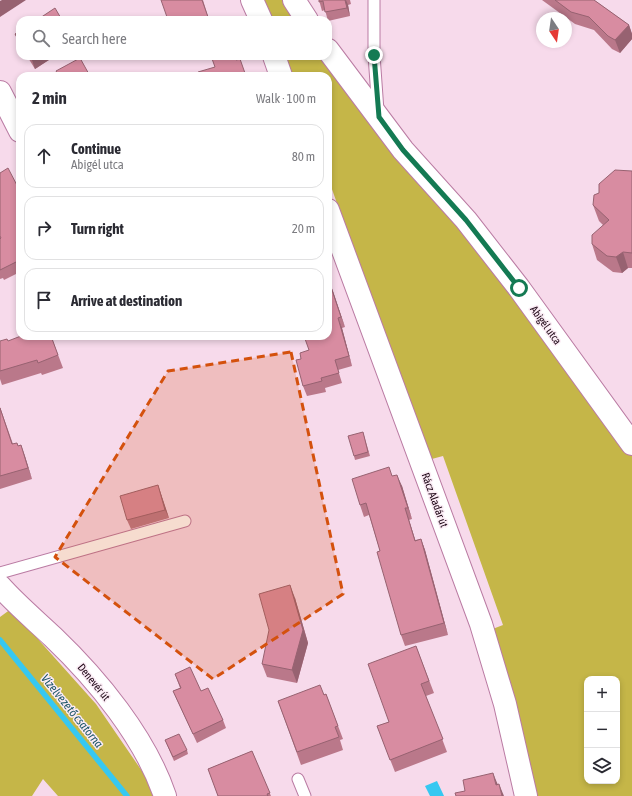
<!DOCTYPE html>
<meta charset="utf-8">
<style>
body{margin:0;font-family:"Asap Condensed",sans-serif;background:#f2f2f3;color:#2b2b33}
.controls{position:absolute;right:12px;bottom:12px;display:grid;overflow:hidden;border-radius:8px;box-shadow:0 2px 6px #0003}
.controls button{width:36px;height:36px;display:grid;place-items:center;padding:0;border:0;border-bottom:1px solid #e1e1e2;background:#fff;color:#2b2b33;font:20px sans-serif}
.compass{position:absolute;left:536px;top:12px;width:36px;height:36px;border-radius:50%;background:#fff;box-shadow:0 2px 6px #0003;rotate:167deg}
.stop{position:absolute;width:12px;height:12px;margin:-9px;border:3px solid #147a53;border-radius:50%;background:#fff}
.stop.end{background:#147a53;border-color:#fff;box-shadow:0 1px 4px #0008}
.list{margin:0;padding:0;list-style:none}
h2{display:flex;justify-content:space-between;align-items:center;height:52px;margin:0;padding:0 16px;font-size:17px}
h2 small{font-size:13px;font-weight:400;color:#7c7c81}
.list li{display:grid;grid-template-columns:26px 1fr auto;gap:12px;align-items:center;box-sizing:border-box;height:64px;margin:0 8px 8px;padding:0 8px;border:1px solid #e1e1e2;border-radius:12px}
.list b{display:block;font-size:15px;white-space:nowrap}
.list p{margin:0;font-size:13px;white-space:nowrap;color:#7c7c81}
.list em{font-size:13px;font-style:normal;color:#7c7c81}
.icon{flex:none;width:22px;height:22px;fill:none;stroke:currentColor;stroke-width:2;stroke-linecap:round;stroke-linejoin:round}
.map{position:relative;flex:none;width:632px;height:796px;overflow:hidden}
.search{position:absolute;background:#fff;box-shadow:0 2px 6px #0003;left:16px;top:16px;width:316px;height:44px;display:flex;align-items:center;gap:10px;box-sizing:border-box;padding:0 14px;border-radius:12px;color:#7c7c81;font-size:15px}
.panel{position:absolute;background:#fff;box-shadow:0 2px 6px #0003;left:16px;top:72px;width:316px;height:268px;border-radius:12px}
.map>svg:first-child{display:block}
.forest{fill:#c5b648;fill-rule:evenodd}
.water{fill:#36c8f1}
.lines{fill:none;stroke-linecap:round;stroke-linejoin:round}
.stream{stroke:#36c8f1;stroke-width:5.5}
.lane-casing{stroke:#ba7ba3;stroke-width:13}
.street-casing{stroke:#ba7ba3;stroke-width:24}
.lane{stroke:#fff;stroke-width:11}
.street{stroke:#fff;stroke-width:22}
.wall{fill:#ba788a}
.shaded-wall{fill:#976271}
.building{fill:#d88ca1;stroke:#976271}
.route{stroke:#147a53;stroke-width:5}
.marked{fill:#d4510d;fill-opacity:0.2;stroke:#d4510d;stroke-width:3;stroke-dasharray:8 5;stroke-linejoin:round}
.labels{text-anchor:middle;stroke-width:3;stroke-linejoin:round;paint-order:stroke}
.street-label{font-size:11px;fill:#1e0716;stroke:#fbecf5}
.water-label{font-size:12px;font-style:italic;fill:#1e5768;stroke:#fbecf5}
</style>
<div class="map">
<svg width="632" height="796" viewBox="0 0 632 796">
<rect width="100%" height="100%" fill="#f7daeb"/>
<g class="forest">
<path d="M 263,0 L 287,0 L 298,20 L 270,20 Z"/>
<path d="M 284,56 L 325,56 L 466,231 L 632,444 L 632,796 L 537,796 L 516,706 L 490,630 L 503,625 L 443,456 L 428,460 L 328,178 L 328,76 L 291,76 ZM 587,679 L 617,679 L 617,781 L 587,781 Z"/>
<path d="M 11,609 L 96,704 L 144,774 L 153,796 L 58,796 L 43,779 L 32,796 L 0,796 L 0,617 Z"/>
</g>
<path class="water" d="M 437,781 L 444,796 L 430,796 L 425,786 Z"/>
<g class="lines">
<path class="stream" d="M 0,640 L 127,796"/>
<defs>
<g id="lane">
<path d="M 374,0 L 374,55 L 378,111"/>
<path d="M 0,573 L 185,521"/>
<path d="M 298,779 L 305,796"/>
</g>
<g id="street">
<path d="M 252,0 L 261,20"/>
<path d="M 294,0 L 307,20"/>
<path d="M 328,50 L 403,150 L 466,220 L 519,288 L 632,444"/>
<path d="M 274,56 L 281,76"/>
<path d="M 0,92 L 20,131"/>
<path d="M 328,210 L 481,624 L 505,704 L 526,796"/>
<path d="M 0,586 C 16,604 35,620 53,637 C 97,679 145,737 165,796"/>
</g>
</defs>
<use href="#lane" class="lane-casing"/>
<use href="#street" class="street-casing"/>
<use href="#lane" class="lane"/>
<use href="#street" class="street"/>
</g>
<g class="wall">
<path d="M 203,0 L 209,20 L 168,20 Z"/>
<path d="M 319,0 L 350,0 L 351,4 L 348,5 L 350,16 L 328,21 L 325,10 L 322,11 Z"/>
<path d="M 542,0 L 594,0 L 629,25 L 632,34 L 632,39 L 620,53 L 612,49 L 594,30 L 575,24 Z"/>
<path d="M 20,31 L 20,46 L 18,43 L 15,34 Z"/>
<path d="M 27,56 L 55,56 L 35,69 Z"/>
<path d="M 632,171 L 632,268 L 628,268 L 622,273 L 613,272 L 597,260 L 592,244 L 603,225 L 599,221 L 593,205 L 599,193 Z"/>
<path d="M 0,173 L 20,191 L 20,272 L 4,280 L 3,278 L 0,279 Z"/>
<path d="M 329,281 L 345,327 L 342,328 L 352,366 L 338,370 L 342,383 L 325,388 L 326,392 L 307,396 L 303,386 L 301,359 L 309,350 Z"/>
<path d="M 51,336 L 63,368 L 42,375 L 41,373 L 2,385 L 0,379 L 0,341 L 8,341 Z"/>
<path d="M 0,407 L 13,444 L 18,446 L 21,445 L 32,479 L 0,489 Z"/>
<path d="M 363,432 L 370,456 L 355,460 L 354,456 Z"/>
<path d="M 392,476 L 402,486 L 412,519 L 409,520 L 415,540 L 421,539 L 425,550 L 448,635 L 405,646 L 401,635 L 380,551 L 369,515 L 364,517 L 360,505 Z"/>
<path d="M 158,485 L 169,518 L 131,529 L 127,520 Z"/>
<path d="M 295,598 L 308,643 L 297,683 L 267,677 L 262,664 Z"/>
<path d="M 416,646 L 434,693 L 426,696 L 447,752 L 395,772 L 377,726 L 389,722 Z"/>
<path d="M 175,674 L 201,691 L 223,720 L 226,728 L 197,743 L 177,700 L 173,691 L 180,688 Z"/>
<path d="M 326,694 L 343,739 L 340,740 L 343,750 L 301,765 L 278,701 Z"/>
<path d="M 165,740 L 187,750 L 188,754 L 174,761 Z"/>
<path d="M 252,751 L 271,796 L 218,796 L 208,769 Z"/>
</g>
<g class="shaded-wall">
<path d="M 2,0 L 26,0 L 0,17 L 0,1 Z"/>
<path d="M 345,0 L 346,0 L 348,5 L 350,16 L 347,8 Z"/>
<path d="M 629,25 L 632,34 L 632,39 L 620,53 L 615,40 Z"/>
<path d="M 39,56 L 55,56 L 35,69 L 32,60 Z"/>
<path d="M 623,252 L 628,268 L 622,273 L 616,257 Z"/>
<path d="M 329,281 L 333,291 L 345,327 L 341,317 Z"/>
<path d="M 338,318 L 342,328 L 352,366 L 349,356 Z"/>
<path d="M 21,445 L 25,456 L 32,479 L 28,468 Z"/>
<path d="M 397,475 L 402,486 L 412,519 L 408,508 Z"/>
<path d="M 158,485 L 169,518 L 165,510 Z"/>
<path d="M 405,508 L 409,520 L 419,552 L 415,541 Z"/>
<path d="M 421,539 L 425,550 L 448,635 L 444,623 Z"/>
<path d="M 290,585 L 295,598 L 308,643 L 297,683 L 292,670 Z"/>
<path d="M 493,773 L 498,785 L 496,785 Z"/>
<path d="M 499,784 L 504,796 L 502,796 Z"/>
</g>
<g class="building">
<path d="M 161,0 L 202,0 L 208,17 L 199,20 L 168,20 Z"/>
<path d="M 319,0 L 345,0 L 347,8 L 325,12 L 323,1 L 319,2 Z"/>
<path d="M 555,0 L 594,0 L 629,25 L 615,40 L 608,36 L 589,17 L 571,12 Z"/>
<path d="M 55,8 L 62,20 L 37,20 Z"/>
<path d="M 20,31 L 20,42 L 15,34 Z"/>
<path d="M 29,56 L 39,56 L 32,60 Z"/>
<path d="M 211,56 L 234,56 L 236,60 L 240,59 L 246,76 L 199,76 L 198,72 L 215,67 Z"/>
<path d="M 80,58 L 90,76 L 59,76 L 56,71 Z"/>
<path d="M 8,168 L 20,191 L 20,260 L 0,270 L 0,239 L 1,238 L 0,236 L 0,173 Z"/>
<path d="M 615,170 L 632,171 L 632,253 L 623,252 L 616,257 L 607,256 L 592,244 L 592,235 L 609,220 L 593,205 L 594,195 L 599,193 L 599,184 Z"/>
<path d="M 329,281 L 341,317 L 338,318 L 349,356 L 335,360 L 339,373 L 321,378 L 322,381 L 303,386 L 296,360 L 301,359 L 300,353 L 309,350 L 304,336 L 328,336 L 328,282 Z"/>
<path d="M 21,336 L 51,336 L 58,355 L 38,363 L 37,360 L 0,371 L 0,341 L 7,339 L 8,341 Z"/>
<path d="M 0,408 L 12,444 L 17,443 L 18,446 L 21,445 L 28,468 L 0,476 Z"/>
<path d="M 363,432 L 368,452 L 354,456 L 348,436 Z"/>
<path d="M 389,467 L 392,476 L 397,475 L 408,508 L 405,508 L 415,541 L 421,539 L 444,623 L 401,635 L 377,552 L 380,551 L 366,503 L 360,505 L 352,479 Z"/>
<path d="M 158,485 L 165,510 L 127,520 L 120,496 Z"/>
<path d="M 290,585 L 303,630 L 292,670 L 262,664 L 269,630 L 259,594 Z"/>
<path d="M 416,646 L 429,681 L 421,684 L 443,739 L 390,760 L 377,726 L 389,722 L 368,664 Z"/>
<path d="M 190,667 L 201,691 L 208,688 L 223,720 L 193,734 L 173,691 L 181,688 L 175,674 Z"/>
<path d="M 320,685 L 324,695 L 326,694 L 338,726 L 335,727 L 339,737 L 297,752 L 278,701 Z"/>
<path d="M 179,734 L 187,750 L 173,757 L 165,740 Z"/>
<path d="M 252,751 L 270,793 L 267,794 L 268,796 L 218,796 L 208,769 Z"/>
<path d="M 493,773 L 496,785 L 499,784 L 502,796 L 456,796 L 455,793 L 465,791 L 463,780 Z"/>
</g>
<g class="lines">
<path class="route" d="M 374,55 L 379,117 L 403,150 L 466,220 L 519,288"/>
</g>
<path class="marked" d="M 291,352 L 343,594 L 213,679 L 55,557 L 168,371 Z"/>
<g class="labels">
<g class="street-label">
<text transform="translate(546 325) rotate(54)" y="4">Abigél utca</text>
<text transform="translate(435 500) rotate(70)" y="4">Rácz Aladár út</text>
<text transform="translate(94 682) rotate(51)" y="4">Denevér út</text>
</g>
<g class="water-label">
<text transform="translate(72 711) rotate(51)" y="4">Vízelvezető csatorna</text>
</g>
</g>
</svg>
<div class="controls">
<button>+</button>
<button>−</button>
<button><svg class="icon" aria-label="layers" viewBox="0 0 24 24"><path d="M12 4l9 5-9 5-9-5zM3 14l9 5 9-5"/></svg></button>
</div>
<svg class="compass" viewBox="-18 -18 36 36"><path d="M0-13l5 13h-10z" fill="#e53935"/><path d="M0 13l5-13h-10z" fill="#7c7c81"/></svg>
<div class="stop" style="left:519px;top:288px"></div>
<div class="stop end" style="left:374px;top:55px"></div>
<div class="search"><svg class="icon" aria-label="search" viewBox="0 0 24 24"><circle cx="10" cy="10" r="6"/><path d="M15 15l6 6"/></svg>Search here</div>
<section class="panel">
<h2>2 min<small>Walk · 100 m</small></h2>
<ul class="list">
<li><svg class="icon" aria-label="ahead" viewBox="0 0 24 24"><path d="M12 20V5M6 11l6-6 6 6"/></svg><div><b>Continue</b><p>Abigél utca</p></div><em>80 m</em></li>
<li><svg class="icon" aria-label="right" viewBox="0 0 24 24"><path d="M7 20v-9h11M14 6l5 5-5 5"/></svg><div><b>Turn right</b></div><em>20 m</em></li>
<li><svg class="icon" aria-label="arrive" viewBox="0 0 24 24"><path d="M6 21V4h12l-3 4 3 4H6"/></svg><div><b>Arrive at destination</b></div></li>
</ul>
</section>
</div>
